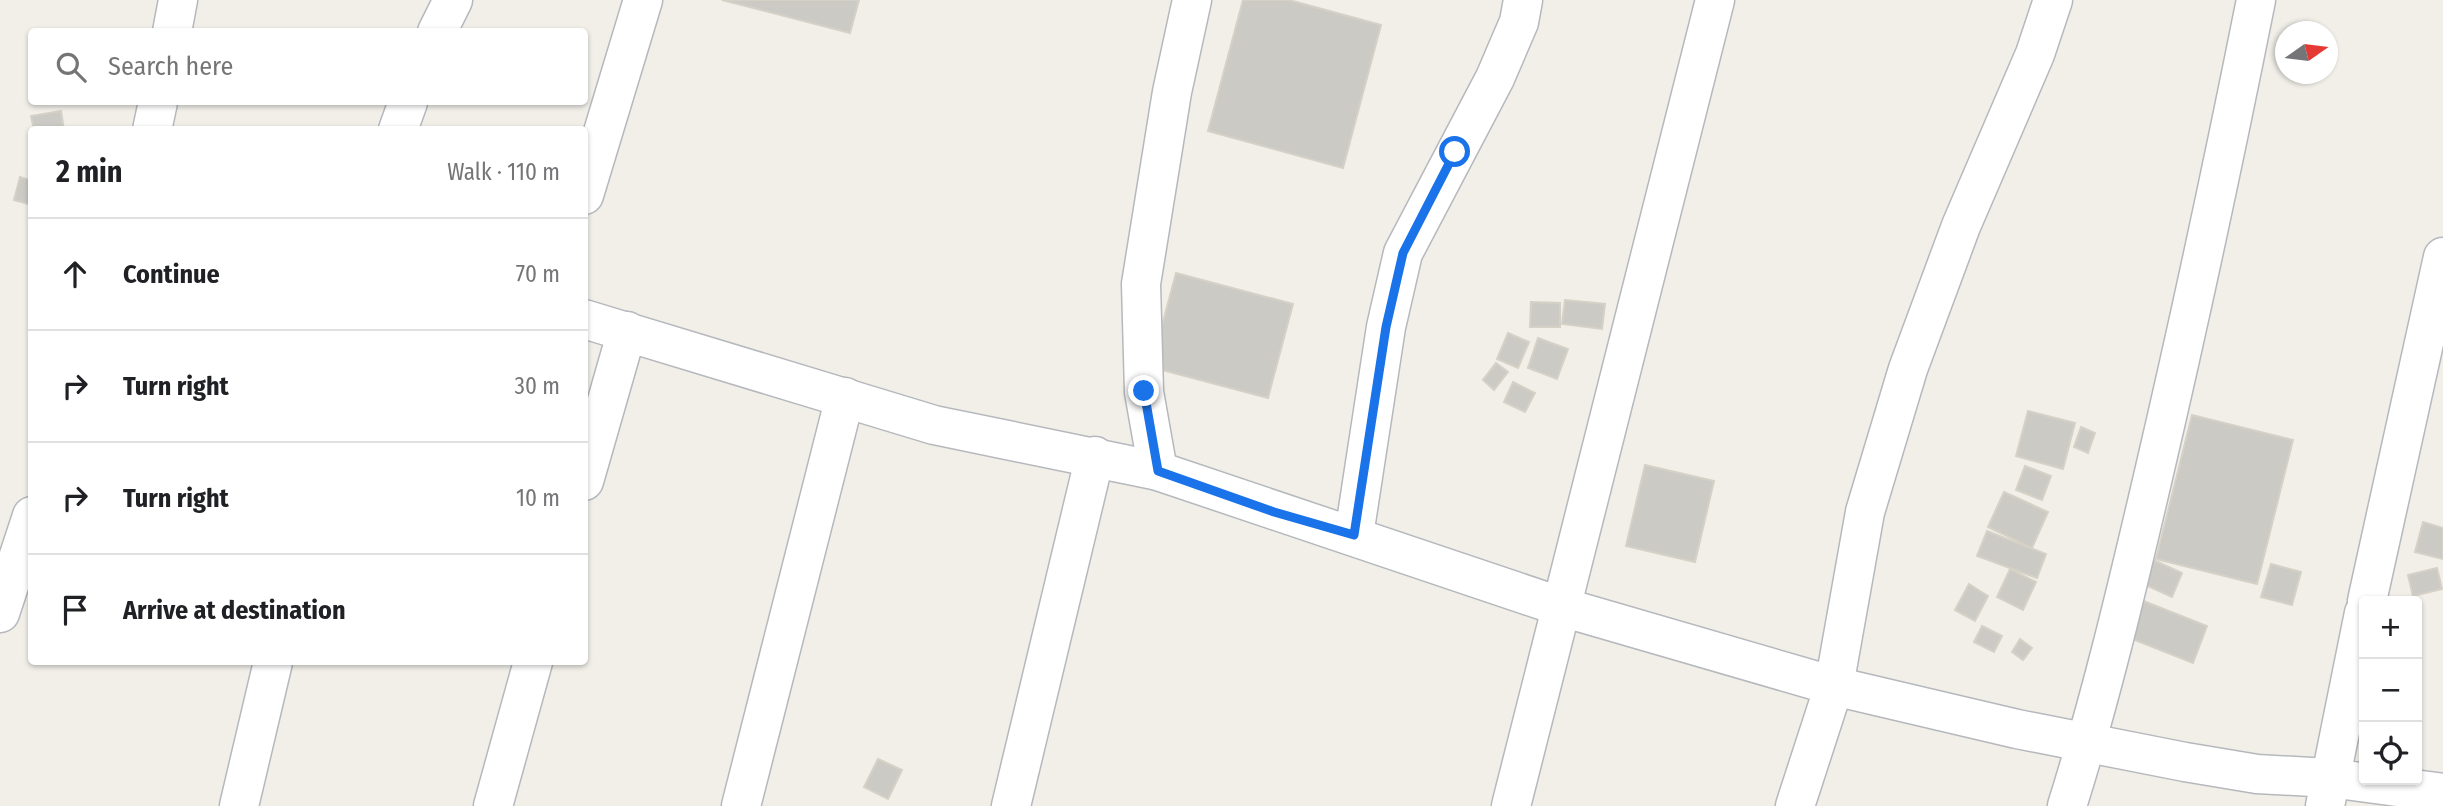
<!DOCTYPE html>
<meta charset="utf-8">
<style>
body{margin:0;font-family:"Fira Sans Condensed",sans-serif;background:#f6f6f6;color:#202124}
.controls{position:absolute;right:21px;bottom:21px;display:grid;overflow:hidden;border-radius:7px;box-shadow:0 2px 5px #0004}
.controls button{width:63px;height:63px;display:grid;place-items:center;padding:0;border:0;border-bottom:2px solid #e0e0e0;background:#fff;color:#202124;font:35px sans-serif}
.compass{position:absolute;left:2275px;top:21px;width:63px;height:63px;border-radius:50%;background:#fff;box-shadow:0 2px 5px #0004;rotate:76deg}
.stop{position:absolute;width:21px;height:21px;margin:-16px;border:5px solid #1a73e8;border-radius:50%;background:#fff}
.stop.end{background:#1a73e8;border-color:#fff;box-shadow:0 2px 7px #0008}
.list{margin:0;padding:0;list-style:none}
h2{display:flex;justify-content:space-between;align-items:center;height:91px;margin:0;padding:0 28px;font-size:30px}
h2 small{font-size:23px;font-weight:400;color:#757577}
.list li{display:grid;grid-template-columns:46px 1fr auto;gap:21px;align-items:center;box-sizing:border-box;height:112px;padding:0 28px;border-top:2px solid #e0e0e0}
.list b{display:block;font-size:26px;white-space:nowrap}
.list em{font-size:23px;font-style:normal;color:#757577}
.icon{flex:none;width:38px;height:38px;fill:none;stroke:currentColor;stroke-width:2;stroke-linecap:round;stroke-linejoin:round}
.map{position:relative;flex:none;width:2443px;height:806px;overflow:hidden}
.search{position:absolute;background:#fff;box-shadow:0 2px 5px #0004;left:28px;top:28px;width:560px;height:77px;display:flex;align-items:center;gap:18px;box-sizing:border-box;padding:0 24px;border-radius:7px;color:#757577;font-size:26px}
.panel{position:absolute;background:#fff;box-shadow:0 2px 5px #0004;left:28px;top:126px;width:560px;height:539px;border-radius:7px}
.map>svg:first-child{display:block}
.building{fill:#cccac5;stroke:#d6d1c6;stroke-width:2}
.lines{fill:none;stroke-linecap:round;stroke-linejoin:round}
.minor-casing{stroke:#b5b8bc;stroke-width:41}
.minor{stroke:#fff;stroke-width:38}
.route{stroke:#1a73e8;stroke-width:9}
</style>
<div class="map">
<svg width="2443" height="806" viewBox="0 0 2443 806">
<rect width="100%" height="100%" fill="#f1efe8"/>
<g class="building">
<path d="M 722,0 L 859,0 L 850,33 Z"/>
<path d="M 1243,0 L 1289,0 L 1381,25 L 1343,168 L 1208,131 Z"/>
<path d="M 61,111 L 64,130 L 34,130 L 31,116 Z"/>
<path d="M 20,177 L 32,181 L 32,205 L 14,200 Z"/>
<path d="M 1176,273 L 1293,304 L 1268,398 L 1151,367 Z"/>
<path d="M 1565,300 L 1605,304 L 1602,329 L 1562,324 Z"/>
<path d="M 1531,302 L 1560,303 L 1560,327 L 1530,327 Z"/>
<path d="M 1508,333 L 1529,342 L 1518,368 L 1497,359 Z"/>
<path d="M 1538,338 L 1568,349 L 1557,379 L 1528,368 Z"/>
<path d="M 1496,363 L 1508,372 L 1494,390 L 1483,380 Z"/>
<path d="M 1513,382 L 1535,393 L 1525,412 L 1504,402 Z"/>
<path d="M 2028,411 L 2075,423 L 2063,469 L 2016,456 Z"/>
<path d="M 2192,415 L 2293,440 L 2257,584 L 2156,559 Z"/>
<path d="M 2081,427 L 2095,433 L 2088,453 L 2074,447 Z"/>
<path d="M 1645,465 L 1714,481 L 1695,562 L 1626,546 Z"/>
<path d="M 2025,466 L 2051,476 L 2042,500 L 2016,490 Z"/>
<path d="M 2004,492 L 2048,512 L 2032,548 L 1988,527 Z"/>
<path d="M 2423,522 L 2443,528 L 2443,559 L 2415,552 Z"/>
<path d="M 1987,531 L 2046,554 L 2037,578 L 1977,556 Z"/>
<path d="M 2151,559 L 2182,573 L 2172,597 L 2141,583 Z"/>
<path d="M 2271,564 L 2301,572 L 2292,605 L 2261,597 Z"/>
<path d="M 2437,568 L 2442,589 L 2413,596 L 2408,575 Z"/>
<path d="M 2010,569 L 2036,582 L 2023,610 L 1997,597 Z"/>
<path d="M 1969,584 L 1988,596 L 1975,621 L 1955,610 Z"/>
<path d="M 2141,600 L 2207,626 L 2193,663 L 2127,637 Z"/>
<path d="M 1982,626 L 2002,636 L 1994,652 L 1974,642 Z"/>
<path d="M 2020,639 L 2032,648 L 2023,660 L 2012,652 Z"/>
<path d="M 878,759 L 902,770 L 888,799 L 864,787 Z"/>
</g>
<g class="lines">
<defs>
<g id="minor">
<path d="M 2053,0 L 2035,54 L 1961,226 L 1908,369 L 1865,512 L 1834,686 L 2017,729 L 2185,762 L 2257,774 L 2330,778 L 2443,793"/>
<path d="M 172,32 L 178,0"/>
<path d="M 437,32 L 453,0"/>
<path d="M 152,130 L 158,102"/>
<path d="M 398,130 L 408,102"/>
<path d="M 584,195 L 643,0"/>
<path d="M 584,319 L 934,425 L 1158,471 L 1562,607 L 1834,686 L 1795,806"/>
<path d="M 1158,471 L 1144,392 L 1141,284 L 1172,92 L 1192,0"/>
<path d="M 584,481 L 627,331"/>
<path d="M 1354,535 L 1386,327 L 1403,253 L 1495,78 L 1519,22 L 1523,0"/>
<path d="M 2367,601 L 2443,257"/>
<path d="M 0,613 L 32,516"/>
<path d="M 239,806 L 273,662"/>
<path d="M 493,806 L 533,662"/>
<path d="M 741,806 L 845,397"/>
<path d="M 1011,806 L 1095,456"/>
<path d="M 1511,806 L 1715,0"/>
<path d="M 2067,806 C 2101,698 2127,588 2153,477 C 2190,319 2224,160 2256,0"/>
<path d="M 2325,806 L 2364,613"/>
</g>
</defs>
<use href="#minor" class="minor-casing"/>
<use href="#minor" class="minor"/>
</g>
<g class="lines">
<path class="route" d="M 1144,391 L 1158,471 L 1274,512 L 1354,535 L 1386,327 L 1403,253 L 1455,152"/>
</g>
</svg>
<div class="controls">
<button>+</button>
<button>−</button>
<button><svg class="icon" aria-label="locate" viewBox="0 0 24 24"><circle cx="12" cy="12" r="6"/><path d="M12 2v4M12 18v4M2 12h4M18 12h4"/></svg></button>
</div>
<svg class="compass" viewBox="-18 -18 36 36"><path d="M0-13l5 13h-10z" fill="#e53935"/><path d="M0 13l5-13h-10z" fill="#757577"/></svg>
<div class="stop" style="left:1455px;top:152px"></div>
<div class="stop end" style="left:1144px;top:391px"></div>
<div class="search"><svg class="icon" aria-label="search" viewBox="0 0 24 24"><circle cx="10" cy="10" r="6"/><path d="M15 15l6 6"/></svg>Search here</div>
<section class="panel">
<h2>2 min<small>Walk · 110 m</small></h2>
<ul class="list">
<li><svg class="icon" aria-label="ahead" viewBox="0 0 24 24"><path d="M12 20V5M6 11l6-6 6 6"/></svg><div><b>Continue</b></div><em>70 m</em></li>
<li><svg class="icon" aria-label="right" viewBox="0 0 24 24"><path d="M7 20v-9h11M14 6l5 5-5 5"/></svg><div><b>Turn right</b></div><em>30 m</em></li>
<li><svg class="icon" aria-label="right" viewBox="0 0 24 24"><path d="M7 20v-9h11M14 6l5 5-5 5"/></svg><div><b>Turn right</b></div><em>10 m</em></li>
<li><svg class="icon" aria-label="arrive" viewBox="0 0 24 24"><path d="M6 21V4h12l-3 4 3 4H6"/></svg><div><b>Arrive at destination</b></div></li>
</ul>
</section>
</div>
